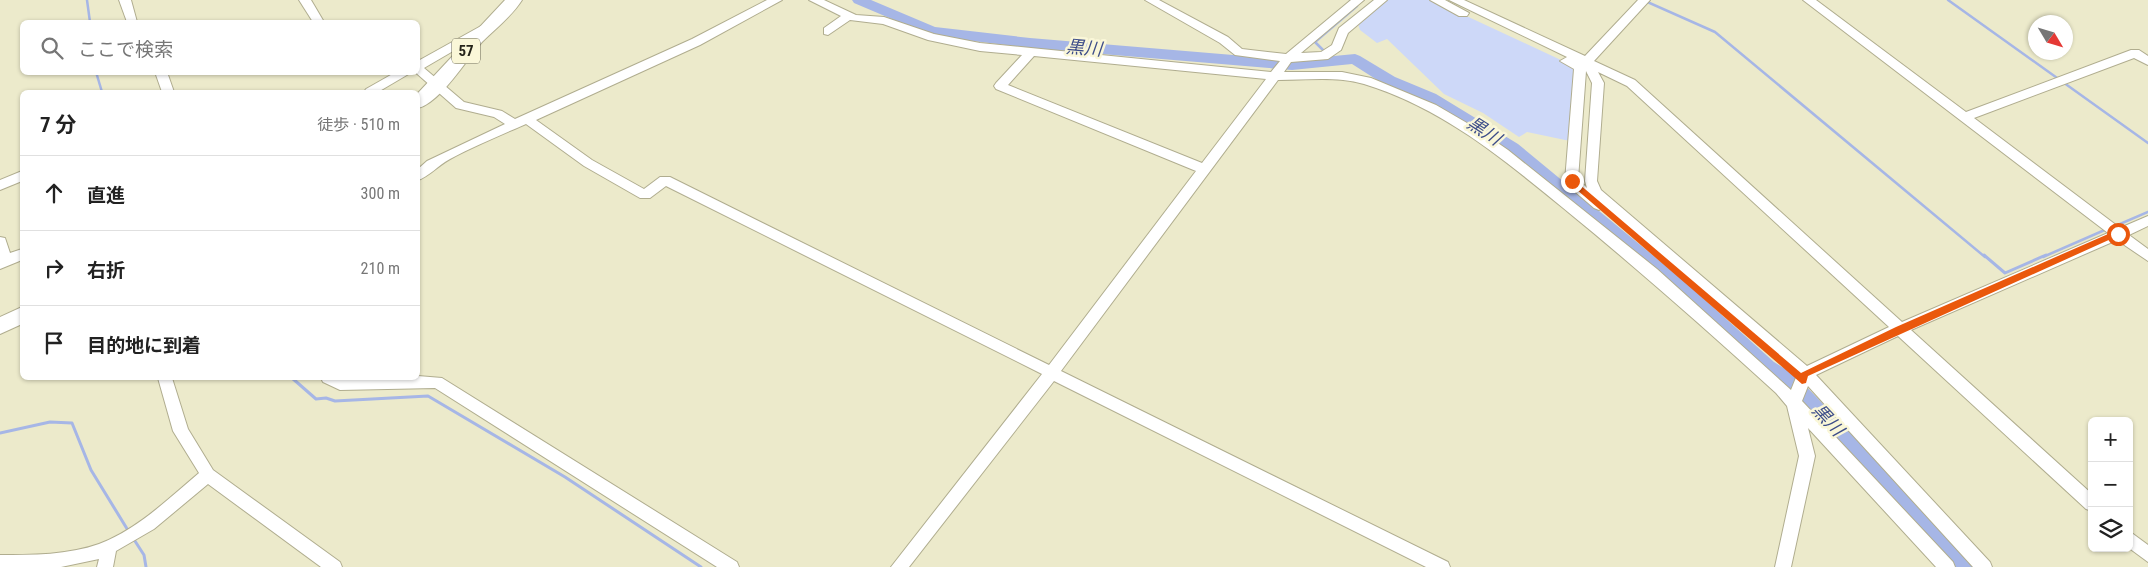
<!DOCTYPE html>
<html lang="ja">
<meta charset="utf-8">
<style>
body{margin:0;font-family:"Roboto Condensed","Noto Sans JP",sans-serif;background:#f2f2f2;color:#222}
.controls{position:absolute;right:15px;bottom:15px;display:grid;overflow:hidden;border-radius:8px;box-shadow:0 1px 4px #0004}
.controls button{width:45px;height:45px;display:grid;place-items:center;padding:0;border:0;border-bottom:1px solid #e0e0e0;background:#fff;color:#222;font:25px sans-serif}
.compass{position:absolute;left:2028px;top:15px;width:45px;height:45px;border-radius:50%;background:#fff;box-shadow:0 1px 4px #0004;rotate:128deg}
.stop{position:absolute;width:15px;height:15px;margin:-11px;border:4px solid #ea580c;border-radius:50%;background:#fff}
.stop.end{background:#ea580c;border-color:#fff;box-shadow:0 1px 5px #0008}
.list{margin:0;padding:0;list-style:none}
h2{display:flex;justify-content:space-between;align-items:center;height:65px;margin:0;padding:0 20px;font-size:21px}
h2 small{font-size:16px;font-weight:400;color:#767676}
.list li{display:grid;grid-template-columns:32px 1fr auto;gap:15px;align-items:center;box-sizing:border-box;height:75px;padding:0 20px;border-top:1px solid #e0e0e0}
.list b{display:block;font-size:19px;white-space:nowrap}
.list em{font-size:16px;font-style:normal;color:#767676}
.icon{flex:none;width:28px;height:28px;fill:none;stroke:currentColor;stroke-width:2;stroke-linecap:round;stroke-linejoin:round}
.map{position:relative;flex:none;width:2148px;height:567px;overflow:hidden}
.search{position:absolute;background:#fff;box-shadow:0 1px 4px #0004;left:20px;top:20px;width:400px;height:55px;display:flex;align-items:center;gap:12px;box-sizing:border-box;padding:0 18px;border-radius:8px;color:#767676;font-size:19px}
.panel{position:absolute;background:#fff;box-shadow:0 1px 4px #0004;left:20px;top:90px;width:400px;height:290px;border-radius:8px}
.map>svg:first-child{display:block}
.green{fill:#cdd8f8}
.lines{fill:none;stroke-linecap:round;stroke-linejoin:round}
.stream-far1{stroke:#a6b6e6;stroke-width:2.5}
.stream{stroke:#a6b6e6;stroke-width:3}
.river{fill:#a6b6e6;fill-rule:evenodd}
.minor-casing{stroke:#b0ad8f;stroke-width:2}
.highway-casing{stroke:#b0ad8f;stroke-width:2}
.minor{fill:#fff;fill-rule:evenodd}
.highway{fill:#fff;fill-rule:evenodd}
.route{fill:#ea580c}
.labels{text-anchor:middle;stroke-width:5;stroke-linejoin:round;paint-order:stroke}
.shield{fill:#faf7d8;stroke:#666453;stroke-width:1}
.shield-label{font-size:15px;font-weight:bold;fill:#26251a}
.water-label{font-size:18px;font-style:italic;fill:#3d4d89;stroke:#faf7d8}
</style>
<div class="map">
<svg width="2148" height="567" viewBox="0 0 2148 567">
<rect width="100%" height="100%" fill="#eceacb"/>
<path class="green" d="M 1386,0 L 1432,0 L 1578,68 L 1570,141 L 1527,132 L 1519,137 L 1483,113 L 1444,94 L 1387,39 L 1377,43 L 1360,30 L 1358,24 Z"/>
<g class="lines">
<g class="stream-far1">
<path d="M 87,0 L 90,22"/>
<path d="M 1643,0 L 1715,32 L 1985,257"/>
<path d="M 1948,0 L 2148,143"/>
<path d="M 1336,63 L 1315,42 L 1357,6 L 1350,0"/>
<path d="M 96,72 L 102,92"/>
<path d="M 2113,227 L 2148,212"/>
<path d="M 2043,257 L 2107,229"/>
</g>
<g class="stream">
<path d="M 1984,255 L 2005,273 L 2046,255"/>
<path d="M 292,378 L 316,399 L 326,398 L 335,401 L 428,396 L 565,477 L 701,567"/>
<path d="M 0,433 L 50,422 L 72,423 L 91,470 L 129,532"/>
<path d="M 133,538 L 144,555 L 146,567"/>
</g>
<path class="river" d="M 852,0 L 871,0 L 935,27 L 1030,38 L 1292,60 L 1355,54 L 1360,56 L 1395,77 L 1436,94 L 1518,144 L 1684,281 L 1774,362 L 1795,375 L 1975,560 L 1978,567 L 1954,567 L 1781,385 L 1760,372 L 1672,291 L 1506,152 L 1426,102 L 1385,85 L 1352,64 L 1292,70 L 1030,48 L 932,36 L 854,3 Z"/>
<defs>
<g id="minor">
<path d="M 119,0 L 131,0 L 137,22 L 127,22 Z"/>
<path d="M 299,0 L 311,0 L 324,22 L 313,22 Z"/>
<path d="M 767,0 L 782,0 L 700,45 L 536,120 L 592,160 L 644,189 L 660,177 L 670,177 L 1049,365 L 1196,171 L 996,89 L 994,86 L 996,83 L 1022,55 L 980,51 L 928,40 L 883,24 L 850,20 L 828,35 L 824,34 L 824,28 L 841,16 L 809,0 L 824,0 L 856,15 L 884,17 L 934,34 L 980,43 L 1271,72 L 1280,61 L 1235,55 L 1220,43 L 1145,0 L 1159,0 L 1228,37 L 1242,49 L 1286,54 L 1351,0 L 1364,0 L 1301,53 L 1321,52 L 1332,45 L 1339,28 L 1374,0 L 1387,0 L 1348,33 L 1341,50 L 1328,59 L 1291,62 L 1284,72 L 1342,72 L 1371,78 L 1436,105 L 1479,130 L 1508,150 L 1657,269 L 1791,390 L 1797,375 L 1604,207 L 1599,210 L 1594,208 L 1566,184 L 1565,181 L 1574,69 L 1560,61 L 1567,57 L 1449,0 L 1464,0 L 1585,56 L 1638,0 L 1650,0 L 1594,61 L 1635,80 L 1902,322 L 2108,233 L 1803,0 L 1816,0 L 1966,112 L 2131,50 L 2139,50 L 2148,56 L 2148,65 L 2134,58 L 1974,118 L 2120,228 L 2148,216 L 2148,226 L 2129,235 L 2148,249 L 2148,261 L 2117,240 L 1911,330 L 2092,494 L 2092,511 L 2086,509 L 1898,336 L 1816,375 L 1990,562 L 1992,567 L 1973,567 L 1808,386 L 1802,401 L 1953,562 L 1955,567 L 1936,567 L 1808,428 L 1815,456 L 1791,567 L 1775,567 L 1799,456 L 1787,406 L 1776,393 C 1708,331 1639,270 1568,212 C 1506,161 1443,108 1364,84 C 1337,76 1306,80 1278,80 L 1061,371 L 1448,562 L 1450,567 L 1426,567 L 1054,381 L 909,567 L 891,567 L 1042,374 L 666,186 L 650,198 L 640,198 L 584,166 L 526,124 C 501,135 474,146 450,159 C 440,164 427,178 418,180 L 418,169 L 427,161 L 505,124 L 494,117 L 456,108 L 415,72 L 418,72 L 418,61 L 481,26 L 489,26 L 491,29 L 424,68 L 464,102 L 502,111 L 515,119 L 692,39 ZM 1034,56 L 1266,79 L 1202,163 L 1008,85 ZM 1586,71 L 1592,83 L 1585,181 L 1587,188 L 1578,179 ZM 1598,72 L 1627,86 L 1889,327 L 1807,366 L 1601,190 L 1597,181 L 1604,83 Z"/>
<path d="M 1430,0 L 1445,0 L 1469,13 L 1467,16 L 1459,16 Z"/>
<path d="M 155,72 L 167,72 L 174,92 L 162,92 Z"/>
<path d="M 396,72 L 412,72 L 378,92 L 364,92 L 366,89 Z"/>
<path d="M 22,171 L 22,181 L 0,190 L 0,180 Z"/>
<path d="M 0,237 L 5,238 L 10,253 L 22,249 L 22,260 L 0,269 Z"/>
<path d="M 418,376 L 442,378 L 737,562 L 739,567 L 717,567 L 435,388 L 340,390 L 323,382 L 321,378 Z"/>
<path d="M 158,378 L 172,378 L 188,429 L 213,470 L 340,562 L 342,567 L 321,567 L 208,484 L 154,529 L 116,551 L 113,567 L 97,567 L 99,559 L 61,567 L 0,567 L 0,555 C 33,555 68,555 99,544 C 137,530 168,499 199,473 L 173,431 Z"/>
<path d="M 2129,531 L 2148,545 L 2148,562 L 2129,548 Z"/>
</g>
<g id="highway">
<path d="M 505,0 L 522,0 C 512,16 495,29 482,42 C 466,60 440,103 418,108 L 418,93 Z"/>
<path d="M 22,307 L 22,324 L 0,334 L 0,317 Z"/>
</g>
</defs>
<use href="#minor" class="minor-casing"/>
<use href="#highway" class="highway-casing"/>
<use href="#minor" class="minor"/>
<use href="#highway" class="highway"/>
</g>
<path class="route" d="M 1572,178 L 1801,373 L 1896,327 L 2115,231 L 2122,234 L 1808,376 L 1806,383 L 1802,384 L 1569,183 L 1568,181 Z"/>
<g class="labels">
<rect class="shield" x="452" y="38.5" width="28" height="25" rx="4"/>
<g class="shield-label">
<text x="466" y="56">57</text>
</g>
<g class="water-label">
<text transform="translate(1084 48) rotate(5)" y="6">黒川</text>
<text transform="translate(1484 131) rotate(33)" y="6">黒川</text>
<text transform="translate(1828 420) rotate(47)" y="6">黒川</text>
</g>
</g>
</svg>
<div class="controls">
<button>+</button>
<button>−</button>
<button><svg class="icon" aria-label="layers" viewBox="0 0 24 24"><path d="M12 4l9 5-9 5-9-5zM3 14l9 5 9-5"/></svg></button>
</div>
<svg class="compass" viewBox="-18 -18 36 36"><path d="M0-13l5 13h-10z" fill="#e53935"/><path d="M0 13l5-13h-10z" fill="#767676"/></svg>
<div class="stop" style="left:2118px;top:234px"></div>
<div class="stop end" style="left:1572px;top:181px"></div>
<div class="search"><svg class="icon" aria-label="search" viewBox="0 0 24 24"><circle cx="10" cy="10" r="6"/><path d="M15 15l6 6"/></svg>ここで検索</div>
<section class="panel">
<h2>7 分<small>徒歩 · 510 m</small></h2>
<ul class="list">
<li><svg class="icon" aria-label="ahead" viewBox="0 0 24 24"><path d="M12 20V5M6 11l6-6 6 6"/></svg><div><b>直進</b></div><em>300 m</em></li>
<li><svg class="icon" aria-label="right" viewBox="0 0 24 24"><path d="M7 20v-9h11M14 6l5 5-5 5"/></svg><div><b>右折</b></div><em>210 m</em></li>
<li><svg class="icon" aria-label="arrive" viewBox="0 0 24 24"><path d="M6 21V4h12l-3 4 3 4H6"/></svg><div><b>目的地に到着</b></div></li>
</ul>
</section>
</div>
